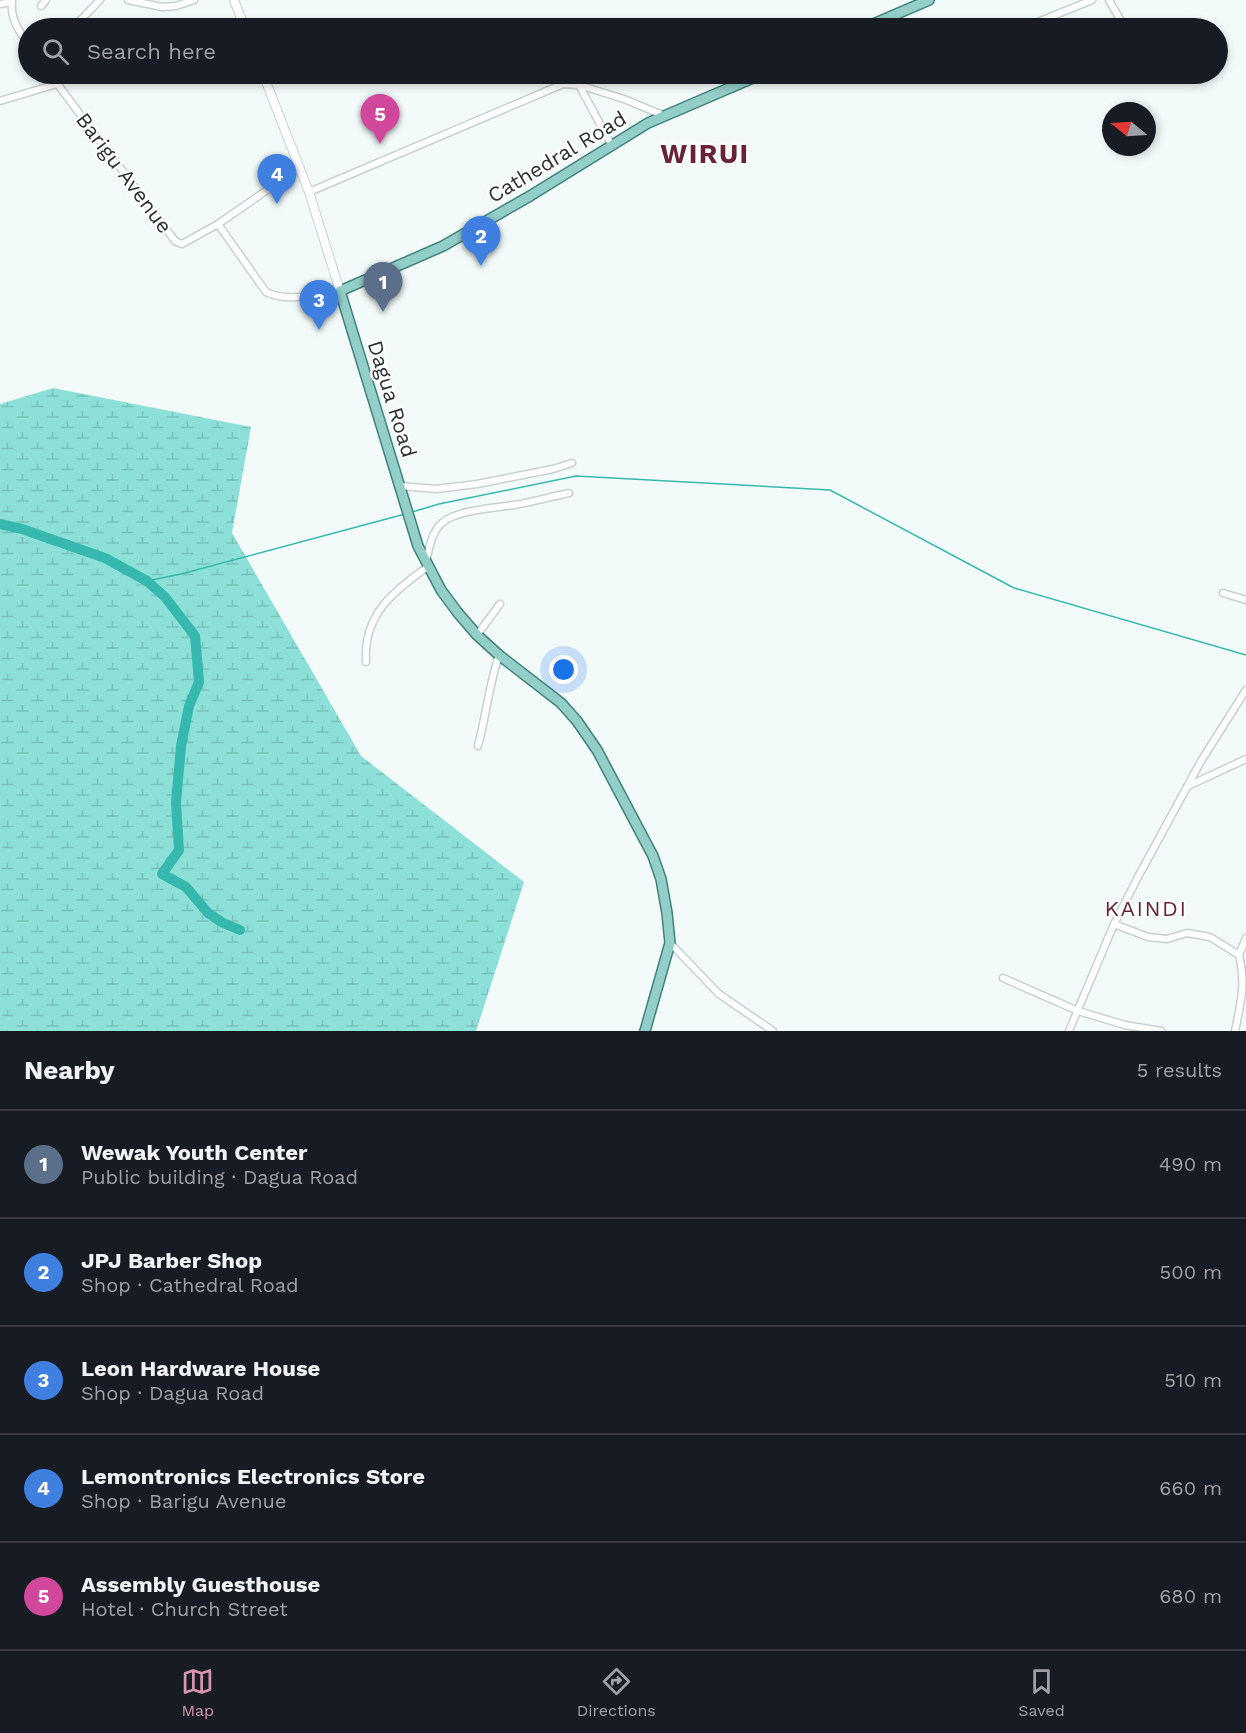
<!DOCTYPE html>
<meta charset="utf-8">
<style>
body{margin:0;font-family:"Work Sans",sans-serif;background:#20242c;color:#f1f3f6}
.compass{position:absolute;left:1102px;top:102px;width:54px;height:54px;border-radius:50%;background:#171b24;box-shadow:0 3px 9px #0003;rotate:288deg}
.you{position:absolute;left:564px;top:670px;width:21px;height:21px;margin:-15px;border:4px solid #fff;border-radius:50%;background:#1a73e8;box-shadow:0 0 0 9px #1a73e833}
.badge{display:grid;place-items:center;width:39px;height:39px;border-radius:50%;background:#d595ac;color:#fff;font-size:20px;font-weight:700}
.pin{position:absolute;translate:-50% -50px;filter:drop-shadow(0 2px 3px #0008)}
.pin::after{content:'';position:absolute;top:32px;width:21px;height:18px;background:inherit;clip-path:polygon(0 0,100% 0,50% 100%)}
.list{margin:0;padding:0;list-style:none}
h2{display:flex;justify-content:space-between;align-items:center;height:78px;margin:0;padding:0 24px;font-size:26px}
h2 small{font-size:20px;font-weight:400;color:#9ea1a6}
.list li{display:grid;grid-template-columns:39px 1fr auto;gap:18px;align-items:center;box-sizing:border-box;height:108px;padding:0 24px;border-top:2px solid #363941}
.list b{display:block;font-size:22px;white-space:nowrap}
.list p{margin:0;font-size:20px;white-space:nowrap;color:#9ea1a6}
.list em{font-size:20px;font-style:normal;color:#9ea1a6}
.icon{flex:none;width:33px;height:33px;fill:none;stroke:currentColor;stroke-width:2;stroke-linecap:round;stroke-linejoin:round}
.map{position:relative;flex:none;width:1246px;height:1031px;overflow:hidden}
.search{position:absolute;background:#171b24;box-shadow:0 3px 9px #0003;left:18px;right:18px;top:18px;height:66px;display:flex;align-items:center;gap:15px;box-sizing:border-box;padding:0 21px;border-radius:33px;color:#9ea1a6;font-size:22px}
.sheet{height:618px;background:#171b24}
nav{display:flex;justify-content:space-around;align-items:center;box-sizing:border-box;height:84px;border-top:2px solid #363941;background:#171b24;font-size:16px;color:#9ea1a6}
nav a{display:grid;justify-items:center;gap:3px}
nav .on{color:#d595ac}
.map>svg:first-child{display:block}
.wetland{fill:url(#wetland-marsh)}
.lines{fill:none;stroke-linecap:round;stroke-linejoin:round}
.stream{stroke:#37b8ae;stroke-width:1.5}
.river{stroke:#37b8ae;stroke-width:10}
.minor-casing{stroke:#c9d1d0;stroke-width:9}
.tertiary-casing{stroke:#c9d1d0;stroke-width:10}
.primary-casing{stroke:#42827c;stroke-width:12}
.minor{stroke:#fff;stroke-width:6}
.tertiary{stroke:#fff;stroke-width:8}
.primary{stroke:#94cec9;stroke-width:9}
.labels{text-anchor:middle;stroke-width:4.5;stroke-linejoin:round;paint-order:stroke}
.street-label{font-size:21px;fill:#2e3131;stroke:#fff}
.neighbourhood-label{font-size:22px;letter-spacing:1.5px;fill:#682335;stroke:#fff}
.district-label{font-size:27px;font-weight:bold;letter-spacing:1.5px;fill:#682335;stroke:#fff}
</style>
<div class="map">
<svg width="1246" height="1031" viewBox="0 0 1246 1031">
<defs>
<pattern id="wetland-marsh" width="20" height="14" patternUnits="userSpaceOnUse" patternTransform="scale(1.5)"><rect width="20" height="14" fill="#8ce0d8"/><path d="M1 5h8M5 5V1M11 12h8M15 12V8" fill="none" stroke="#79c1ba"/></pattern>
</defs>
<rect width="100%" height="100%" fill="#f2fbfa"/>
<path class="wetland" d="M 53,388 L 251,427 L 232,533 L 361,756 L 524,882 L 476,1031 L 0,1031 L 0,404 Z"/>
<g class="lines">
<g class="stream">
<path d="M 412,512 L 439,504 L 576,476 L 830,490 L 1014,588 L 1246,655"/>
<path d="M 147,581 L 181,574 L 405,514"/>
</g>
<path class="river" d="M 0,524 L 22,529 L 105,558 L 147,581 L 165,597 L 195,636 L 199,682 L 189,706 L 181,746 L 176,803 L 179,850 L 162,874 L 186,887 L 208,913 L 223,923 L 240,930"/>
<defs>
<g id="minor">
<path d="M 12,0 C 10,18 18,30 28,44"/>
<path d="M 128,0 L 162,7 L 176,6 L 194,0"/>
<path d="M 1109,0 L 1125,28"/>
<path d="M 0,4 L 11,2"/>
<path d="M 41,6 L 46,0"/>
<path d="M 73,28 L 100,0"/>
<path d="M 1023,28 L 1092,0"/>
<path d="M 50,74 L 175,241 L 182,244 L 218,224 L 299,168"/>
<path d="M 579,85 L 624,99 L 665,116"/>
<path d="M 0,101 L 57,84"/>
<path d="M 309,192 L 563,84 L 579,85 L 612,146"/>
<path d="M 218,224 L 266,292 C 289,303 316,294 340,291"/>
<path d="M 400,486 L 436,489 L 477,484 L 553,469 L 572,463"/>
<path d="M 426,561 C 429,549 432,531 442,523 C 456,510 495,508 514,505 C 532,502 550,497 569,493"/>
<path d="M 1223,593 L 1246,600"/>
<path d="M 477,635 L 500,604"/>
<path d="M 366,662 C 363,615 393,591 429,566"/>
<path d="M 478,746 C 486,716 489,685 499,655"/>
<path d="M 1188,786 L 1246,759"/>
<path d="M 1114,924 L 1148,937 L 1167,939 L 1187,933 L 1210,937 L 1239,955 L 1246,938"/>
<path d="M 670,943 L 719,994 L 773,1031"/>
<path d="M 1003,978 L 1078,1011 L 1125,1025 L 1161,1031"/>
<path d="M 1069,1031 L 1114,924 L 1138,877 L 1201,761 L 1246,690"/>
<path d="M 1235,1031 C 1241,1002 1246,983 1239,955"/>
</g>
<g id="tertiary">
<path d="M 234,0 L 245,28"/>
<path d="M 263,74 L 309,192 L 340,291"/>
</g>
<g id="primary">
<path d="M 864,28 L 929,0"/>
<path d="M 645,1031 L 670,943 L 667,913 L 661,879 L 653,856 L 597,750 L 577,721 L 561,703 L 499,655 L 477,635 L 458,613 L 441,590 L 418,546 L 340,291 L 443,246 L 530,196 L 648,123 L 762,74"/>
</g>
</defs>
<use href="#minor" class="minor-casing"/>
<use href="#tertiary" class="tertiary-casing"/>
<use href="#primary" class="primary-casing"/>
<use href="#minor" class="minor"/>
<use href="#tertiary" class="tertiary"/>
<use href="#primary" class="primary"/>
</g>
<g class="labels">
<g class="street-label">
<text transform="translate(557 157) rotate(-31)" y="7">Cathedral Road</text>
<text transform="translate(124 173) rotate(53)" y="7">Barigu Avenue</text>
<text transform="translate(392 399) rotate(73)" y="7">Dagua Road</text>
</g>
<g class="neighbourhood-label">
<text x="1146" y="916">KAINDI</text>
</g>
<g class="district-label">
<text x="705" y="163">WIRUI</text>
</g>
</g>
</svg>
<svg class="compass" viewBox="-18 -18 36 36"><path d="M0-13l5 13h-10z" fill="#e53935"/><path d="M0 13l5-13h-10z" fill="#9ea1a6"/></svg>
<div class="you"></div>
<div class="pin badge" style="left:383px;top:312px;background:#5c6f8a">1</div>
<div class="pin badge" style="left:481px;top:266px;background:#3f7fe0">2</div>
<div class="pin badge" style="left:319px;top:330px;background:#3f7fe0">3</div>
<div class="pin badge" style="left:277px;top:204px;background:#3f7fe0">4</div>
<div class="pin badge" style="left:380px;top:144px;background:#d1479c">5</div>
<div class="search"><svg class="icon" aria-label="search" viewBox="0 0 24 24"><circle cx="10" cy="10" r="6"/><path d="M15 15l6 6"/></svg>Search here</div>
</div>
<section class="sheet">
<h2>Nearby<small>5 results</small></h2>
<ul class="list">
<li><span class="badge" style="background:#5c6f8a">1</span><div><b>Wewak Youth Center</b><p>Public building · Dagua Road</p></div><em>490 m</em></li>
<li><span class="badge" style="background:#3f7fe0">2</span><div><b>JPJ Barber Shop</b><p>Shop · Cathedral Road</p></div><em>500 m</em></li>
<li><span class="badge" style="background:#3f7fe0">3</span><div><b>Leon Hardware House</b><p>Shop · Dagua Road</p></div><em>510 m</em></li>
<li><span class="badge" style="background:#3f7fe0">4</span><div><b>Lemontronics Electronics Store</b><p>Shop · Barigu Avenue</p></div><em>660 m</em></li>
<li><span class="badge" style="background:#d1479c">5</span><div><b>Assembly Guesthouse</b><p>Hotel · Church Street</p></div><em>680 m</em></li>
</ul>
</section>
<nav>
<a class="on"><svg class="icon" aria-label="map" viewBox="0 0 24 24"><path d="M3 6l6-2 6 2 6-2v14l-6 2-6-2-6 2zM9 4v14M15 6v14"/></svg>Map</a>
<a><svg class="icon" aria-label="directions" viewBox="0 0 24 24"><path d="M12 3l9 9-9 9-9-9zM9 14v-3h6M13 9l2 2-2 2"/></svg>Directions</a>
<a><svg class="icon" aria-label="saved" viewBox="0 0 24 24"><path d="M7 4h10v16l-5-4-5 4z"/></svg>Saved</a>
</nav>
